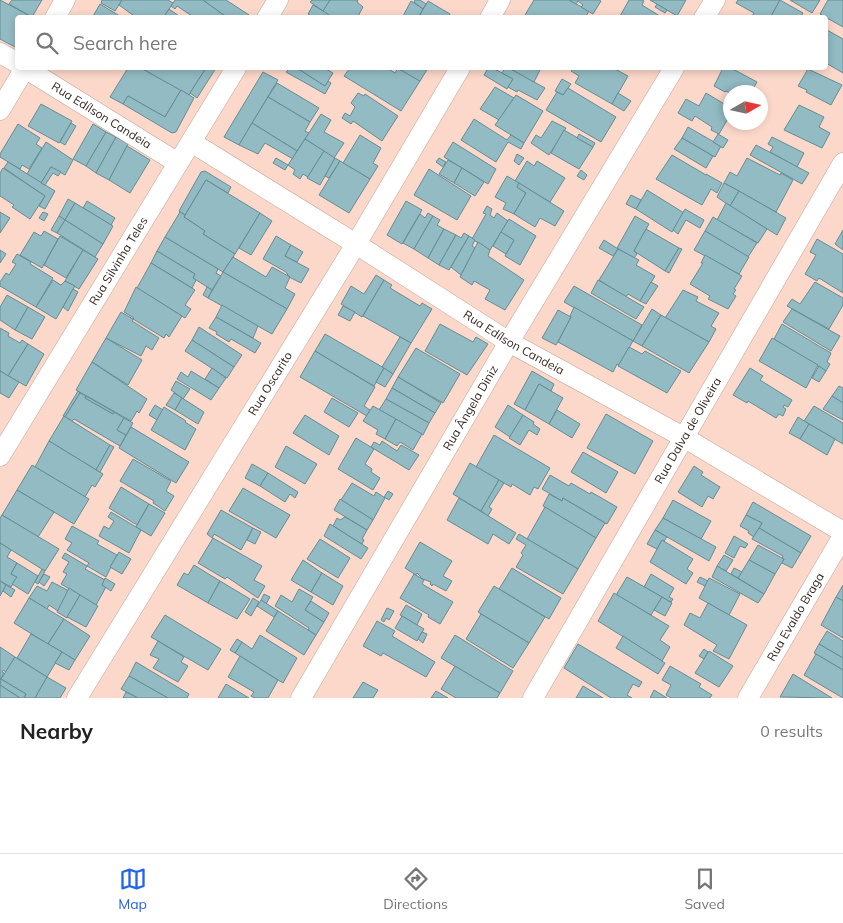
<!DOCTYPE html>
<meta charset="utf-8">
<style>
body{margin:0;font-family:Mulish,sans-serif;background:#f2f2f2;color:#222}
.compass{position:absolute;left:723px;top:85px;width:45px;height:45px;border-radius:50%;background:#fff;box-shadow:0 2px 8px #0003;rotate:81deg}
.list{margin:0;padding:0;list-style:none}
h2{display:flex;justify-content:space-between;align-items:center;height:65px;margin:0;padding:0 20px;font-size:21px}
h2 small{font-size:16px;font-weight:400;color:#767676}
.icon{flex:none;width:28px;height:28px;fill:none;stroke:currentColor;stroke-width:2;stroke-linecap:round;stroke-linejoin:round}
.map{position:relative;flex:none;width:843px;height:698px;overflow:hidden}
.search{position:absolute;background:#fff;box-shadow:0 2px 8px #0003;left:15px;right:15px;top:15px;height:55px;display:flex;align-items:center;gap:12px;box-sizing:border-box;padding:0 18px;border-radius:5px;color:#767676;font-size:19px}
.sheet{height:155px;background:#fff}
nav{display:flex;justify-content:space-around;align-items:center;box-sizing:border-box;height:70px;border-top:1px solid #e0e0e0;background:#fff;font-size:14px;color:#767676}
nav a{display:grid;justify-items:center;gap:2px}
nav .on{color:#2563eb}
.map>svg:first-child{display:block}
.building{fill:#92bbc4;stroke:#658c94}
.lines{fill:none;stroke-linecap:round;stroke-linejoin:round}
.minor-casing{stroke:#c5a395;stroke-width:21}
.minor{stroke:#fff;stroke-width:20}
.labels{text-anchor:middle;stroke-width:4;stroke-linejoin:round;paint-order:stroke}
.street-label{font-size:12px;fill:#362923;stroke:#ffe9e0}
</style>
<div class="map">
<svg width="843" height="698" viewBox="0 0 843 698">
<rect width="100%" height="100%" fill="#fcd8ca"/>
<g class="building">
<path d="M 0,0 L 32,17 L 18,18 L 18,44 L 15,47 L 0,39 Z"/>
<path d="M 12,0 L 42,0 L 32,17 L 9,4 Z"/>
<path d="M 102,0 L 122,0 L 115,11 L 101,3 Z"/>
<path d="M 122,0 L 168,0 L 173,3 L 163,18 L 137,18 L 119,5 Z"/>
<path d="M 175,0 L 203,0 L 228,18 L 195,18 L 177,6 L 175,9 L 171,6 Z"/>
<path d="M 203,0 L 226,0 L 249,15 L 247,18 L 228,18 Z"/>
<path d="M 312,0 L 330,0 L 323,11 L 310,2 Z"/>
<path d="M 330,0 L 358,0 L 357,2 L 363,7 L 357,18 L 333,18 L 323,11 Z"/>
<path d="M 415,0 L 420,0 L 426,4 L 423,9 L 414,2 Z"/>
<path d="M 534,0 L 569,0 L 589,11 L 585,18 L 529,18 L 525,15 Z"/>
<path d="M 569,0 L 599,0 L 601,1 L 593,14 L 581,7 L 583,5 L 578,1 L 576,4 Z"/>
<path d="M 629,0 L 642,0 L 644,1 L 642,5 L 663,18 L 619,18 Z"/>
<path d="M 650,0 L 686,0 L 677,16 Z"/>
<path d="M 738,0 L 780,0 L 770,18 L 751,17 L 754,13 L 736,3 Z"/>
<path d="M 780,0 L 803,13 L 800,18 L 770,18 Z"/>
<path d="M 790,0 L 820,0 L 812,13 Z"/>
<path d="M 828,0 L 843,0 L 843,27 L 820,14 Z"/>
<path d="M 411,1 L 423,9 L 418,18 L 402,18 Z"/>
<path d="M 428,1 L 450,14 L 448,18 L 418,18 Z"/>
<path d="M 100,4 L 123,18 L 92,18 Z"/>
<path d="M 657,4 L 667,10 L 665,13 L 655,7 Z"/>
<path d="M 313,5 L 323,11 L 333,18 L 314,18 L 308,14 Z"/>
<path d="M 169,9 L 182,18 L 163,18 Z"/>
<path d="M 827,30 L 843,39 L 843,73 L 826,63 Z"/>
<path d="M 128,68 L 141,68 L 181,90 L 165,117 L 128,96 L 123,104 L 110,97 Z"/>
<path d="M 141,68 L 206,68 L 189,95 Z"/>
<path d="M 206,68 L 216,68 L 197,98 L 190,93 Z"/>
<path d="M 290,68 L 297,68 L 325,86 L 328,81 L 331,83 L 325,94 L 286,72 Z"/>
<path d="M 297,68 L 324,68 L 333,73 L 325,86 Z"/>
<path d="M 350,68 L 387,68 L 395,73 L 398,68 L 420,81 L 401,111 L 344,76 Z"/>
<path d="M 397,68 L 428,68 L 420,81 Z"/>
<path d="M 488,68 L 493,68 L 513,79 L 507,89 L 484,75 Z"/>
<path d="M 505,68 L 509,68 L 545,88 L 537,100 L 518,90 L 517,92 L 508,87 L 513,79 L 502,73 Z"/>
<path d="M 509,68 L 541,68 L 534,82 Z"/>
<path d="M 574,68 L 613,68 L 628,76 L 612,104 L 575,83 L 579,76 L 571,71 Z"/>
<path d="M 723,68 L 731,68 L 757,82 L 751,92 L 730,93 L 726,91 L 725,92 L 714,86 Z"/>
<path d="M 808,69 L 842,85 L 831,105 L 806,92 L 807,90 L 798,86 Z"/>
<path d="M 263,72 L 278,80 L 239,145 L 224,137 Z"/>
<path d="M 562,79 L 571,84 L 563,95 L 555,91 Z"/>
<path d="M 277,83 L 319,108 L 310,122 L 268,97 Z"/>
<path d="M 495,87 L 514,98 L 499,120 L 480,109 Z"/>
<path d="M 568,88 L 616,117 L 601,142 L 546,110 L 557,92 L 563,95 Z"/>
<path d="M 181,90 L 194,98 L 176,132 L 172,133 L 123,104 L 128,96 L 165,117 Z"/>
<path d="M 358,93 L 364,96 L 365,94 L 398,116 L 382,141 L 353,121 L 351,124 L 342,118 L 345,113 L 350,116 L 355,107 L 351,103 Z"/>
<path d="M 618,93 L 631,101 L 624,111 L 612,104 Z"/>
<path d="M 706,93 L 726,105 L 727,103 L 730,105 L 730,115 L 719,134 L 711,130 L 712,127 L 695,116 L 692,121 L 678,113 L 686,99 L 699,106 Z"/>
<path d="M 516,95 L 543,111 L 524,143 L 495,125 Z"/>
<path d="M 268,97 L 310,122 L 305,131 L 309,133 L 297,151 L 252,123 Z"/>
<path d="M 41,104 L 72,121 L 59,143 L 28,126 Z"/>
<path d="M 799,105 L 824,117 L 819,127 L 830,133 L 822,148 L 784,130 Z"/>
<path d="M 321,114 L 331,120 L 324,132 L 344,143 L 334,158 L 305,139 Z"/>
<path d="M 474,119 L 507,140 L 511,135 L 524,143 L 521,149 L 508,142 L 496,162 L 461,140 Z"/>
<path d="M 552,121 L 566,128 L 549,155 L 531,143 L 536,135 L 541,138 Z"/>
<path d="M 71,123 L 76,126 L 65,145 L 60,142 Z"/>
<path d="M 252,123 L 297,151 L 293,159 L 265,143 L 258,154 L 239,145 Z"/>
<path d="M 18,124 L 40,138 L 36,144 L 42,148 L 29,169 L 22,165 L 20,169 L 0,157 L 0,154 Z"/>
<path d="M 93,124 L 106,132 L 86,166 L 73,159 Z"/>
<path d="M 688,127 L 721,146 L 715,157 L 682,138 Z"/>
<path d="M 564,130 L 593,147 L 579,169 L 551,153 Z"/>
<path d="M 106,132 L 116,137 L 96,173 L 86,166 Z"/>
<path d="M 579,134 L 595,143 L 593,147 L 577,138 Z"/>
<path d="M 718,134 L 728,140 L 723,148 L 713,142 Z"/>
<path d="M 360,135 L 381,148 L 373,163 L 378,166 L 370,179 L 343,163 Z"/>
<path d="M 116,137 L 128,144 L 109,180 L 96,173 Z"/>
<path d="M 772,137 L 804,153 L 797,167 L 770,152 L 773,147 L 768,144 Z"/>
<path d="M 682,138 L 713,156 L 706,168 L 674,149 Z"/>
<path d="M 305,139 L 324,151 L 308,177 L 303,174 L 300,179 L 293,174 L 295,170 L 288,165 Z"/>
<path d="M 46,142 L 73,160 L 65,175 L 51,167 L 41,183 L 27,174 Z"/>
<path d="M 453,142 L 496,169 L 488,184 L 444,157 Z"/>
<path d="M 756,145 L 809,173 L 802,184 L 750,155 Z"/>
<path d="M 127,146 L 150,160 L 130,193 L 109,180 Z"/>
<path d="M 324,151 L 335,158 L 320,185 L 307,178 Z"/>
<path d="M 517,154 L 524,158 L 519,165 L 514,161 Z"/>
<path d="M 672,155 L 706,175 L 706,174 L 722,183 L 717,193 L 711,189 L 702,205 L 656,179 Z"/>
<path d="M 276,158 L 288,165 L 285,170 L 273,163 Z"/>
<path d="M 335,158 L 340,161 L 329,178 L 325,176 Z"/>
<path d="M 439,158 L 446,162 L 443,167 L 436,162 Z"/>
<path d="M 747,158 L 780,175 L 781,173 L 793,180 L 776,212 L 724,183 L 730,172 L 737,176 Z"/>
<path d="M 448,160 L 462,168 L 454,183 L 439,174 Z"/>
<path d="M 340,161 L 370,179 L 349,213 L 319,195 Z"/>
<path d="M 527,161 L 534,166 L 537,161 L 565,178 L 550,202 L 515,181 Z"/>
<path d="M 8,162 L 55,191 L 45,209 L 39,206 L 45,196 L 4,168 Z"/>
<path d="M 51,167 L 61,172 L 58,176 L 53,173 L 45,185 L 41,183 Z"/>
<path d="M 3,168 L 45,196 L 30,219 L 12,207 L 14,205 L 0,196 L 0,173 Z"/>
<path d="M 462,168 L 484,182 L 475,196 L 454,183 Z"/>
<path d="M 429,169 L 471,196 L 457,220 L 414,195 Z"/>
<path d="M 581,170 L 587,175 L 584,180 L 577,176 Z"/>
<path d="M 205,171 L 231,187 L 228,193 L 206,180 L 185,215 L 179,211 L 201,172 Z"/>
<path d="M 507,176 L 519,183 L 517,187 L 526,193 L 514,214 L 503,209 L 506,203 L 495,197 Z"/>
<path d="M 206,180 L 260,213 L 235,254 L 203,234 L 205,231 L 184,217 Z"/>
<path d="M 519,183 L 564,211 L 555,226 L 540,218 L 535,227 L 514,214 L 526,193 L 517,187 Z"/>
<path d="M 724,183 L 739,191 L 730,206 L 717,197 Z"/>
<path d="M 647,190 L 684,213 L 672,232 L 636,209 Z"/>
<path d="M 739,191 L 786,218 L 777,235 L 730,206 Z"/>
<path d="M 631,195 L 641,200 L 636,209 L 626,204 Z"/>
<path d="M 68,199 L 75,203 L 65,220 L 59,216 Z"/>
<path d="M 87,201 L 115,218 L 111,225 L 83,208 Z"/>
<path d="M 406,201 L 422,210 L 402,244 L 387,235 Z"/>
<path d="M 75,203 L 113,226 L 103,244 L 65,220 Z"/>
<path d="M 726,203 L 767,229 L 758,243 L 717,220 Z"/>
<path d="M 487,206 L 492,209 L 490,215 L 494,218 L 497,213 L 508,221 L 490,250 L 472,239 L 486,214 L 483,213 Z"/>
<path d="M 685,209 L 704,220 L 700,228 L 686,220 L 678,234 L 673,230 Z"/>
<path d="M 0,212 L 10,218 L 0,233 Z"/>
<path d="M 43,212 L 48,214 L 44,221 L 39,218 Z"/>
<path d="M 180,212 L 185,215 L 184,217 L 205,231 L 203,234 L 235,254 L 223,272 L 165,237 Z"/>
<path d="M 260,213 L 272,221 L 251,255 L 239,248 Z"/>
<path d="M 428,213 L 433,216 L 414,249 L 403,243 L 420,214 L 425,218 Z"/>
<path d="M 59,216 L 65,220 L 57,233 L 51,230 Z"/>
<path d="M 433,216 L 440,220 L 437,225 L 444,229 L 428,258 L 414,249 Z"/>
<path d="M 635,216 L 649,224 L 634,251 L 637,254 L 634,258 L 617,248 Z"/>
<path d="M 713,217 L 757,243 L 748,257 L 705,231 Z"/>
<path d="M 509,219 L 536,236 L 520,265 L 505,256 L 514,240 L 501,232 Z"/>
<path d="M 65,220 L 103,244 L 95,257 L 57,233 Z"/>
<path d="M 444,229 L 456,235 L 439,265 L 428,258 Z"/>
<path d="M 646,229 L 679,248 L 665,271 L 634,251 Z"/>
<path d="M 843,230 L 843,250 L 835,244 Z"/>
<path d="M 44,231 L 58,239 L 42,268 L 20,255 L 34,232 L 41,236 Z"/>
<path d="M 705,231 L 749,257 L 739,274 L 694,250 Z"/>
<path d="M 501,232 L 514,240 L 506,254 L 493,246 Z"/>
<path d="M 464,233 L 469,236 L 449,270 L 439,265 L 456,235 L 461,238 Z"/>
<path d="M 60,236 L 83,250 L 66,278 L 44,265 Z"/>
<path d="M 276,236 L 291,245 L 285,256 L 309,269 L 301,283 L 289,277 L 286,272 L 263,259 Z"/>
<path d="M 469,236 L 475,240 L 472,246 L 475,248 L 461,275 L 451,267 Z"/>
<path d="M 165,237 L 218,269 L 216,273 L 221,276 L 212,290 L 193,278 L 195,274 L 157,251 Z"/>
<path d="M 817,239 L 843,254 L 843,293 L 819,278 L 817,281 L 805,274 L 816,255 L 810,252 Z"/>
<path d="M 604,240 L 618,249 L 613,256 L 599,248 Z"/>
<path d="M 478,242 L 490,250 L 488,256 L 524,280 L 505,310 L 485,299 L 490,290 L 474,281 L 472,285 L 460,277 Z"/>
<path d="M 291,245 L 303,252 L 297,262 L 285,256 Z"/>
<path d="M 679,248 L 682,249 L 669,273 L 665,271 Z"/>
<path d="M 618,249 L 639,260 L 636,265 L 655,276 L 640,301 L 628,294 L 626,297 L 599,280 Z"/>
<path d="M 0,250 L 6,254 L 0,263 Z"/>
<path d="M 83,250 L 98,259 L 79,289 L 65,281 Z"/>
<path d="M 157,251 L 195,274 L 193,278 L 196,280 L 192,288 L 151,263 Z"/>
<path d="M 17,254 L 31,262 L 30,264 L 53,278 L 36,307 L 0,286 L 0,282 L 6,273 L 9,275 L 16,264 L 12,262 Z"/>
<path d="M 705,255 L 742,276 L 734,289 L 736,290 L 733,294 L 736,296 L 728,309 L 708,299 L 710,296 L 690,284 L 703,263 L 701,263 Z"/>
<path d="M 233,257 L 266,277 L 272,267 L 290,277 L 285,288 L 295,294 L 287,309 L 223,272 Z"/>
<path d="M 151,263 L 195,290 L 185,305 L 191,309 L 185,318 L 137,288 Z"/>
<path d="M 223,272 L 287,309 L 272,334 L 208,298 Z"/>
<path d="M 376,275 L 384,280 L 362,317 L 341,304 L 351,286 L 364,294 Z"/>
<path d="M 53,280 L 61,285 L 65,281 L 75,286 L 56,319 L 36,307 Z"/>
<path d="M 384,280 L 392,285 L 390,288 L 420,306 L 422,303 L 432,309 L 411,343 L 363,316 Z"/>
<path d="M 598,280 L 644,307 L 636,319 L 591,293 Z"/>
<path d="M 651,282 L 658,286 L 646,304 L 640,301 Z"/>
<path d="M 815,282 L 843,298 L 843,305 L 829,329 L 787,306 L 792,299 L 800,304 Z"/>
<path d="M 574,286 L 642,325 L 633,341 L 564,302 Z"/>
<path d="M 136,287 L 182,316 L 169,337 L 166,334 L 164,338 L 133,319 L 134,318 L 124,312 Z"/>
<path d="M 207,287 L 212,290 L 208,298 L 203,295 Z"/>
<path d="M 73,289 L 78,292 L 68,311 L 63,307 Z"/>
<path d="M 683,290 L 698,297 L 696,301 L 719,313 L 711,326 L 716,329 L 709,342 L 665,318 Z"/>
<path d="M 7,295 L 28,307 L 15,330 L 0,320 L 0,307 Z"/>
<path d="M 222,305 L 258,326 L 253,338 L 216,317 Z"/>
<path d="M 343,306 L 355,312 L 350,321 L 338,315 Z"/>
<path d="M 28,307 L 45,317 L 32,339 L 15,330 Z"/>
<path d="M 574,307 L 633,341 L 619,365 L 617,364 L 613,372 L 558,342 L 571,317 L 570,316 Z"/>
<path d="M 652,309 L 661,315 L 642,346 L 633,341 Z"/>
<path d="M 792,309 L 840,336 L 831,351 L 783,322 Z"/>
<path d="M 558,310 L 571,317 L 556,345 L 542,338 Z"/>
<path d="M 121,312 L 133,319 L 132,321 L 159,338 L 152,350 L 146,346 L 141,356 L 106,338 Z"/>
<path d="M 661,315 L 709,342 L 689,373 L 642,346 Z"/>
<path d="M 216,317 L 261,343 L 255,353 L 231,339 L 229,342 L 216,334 L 217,332 L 209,328 Z"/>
<path d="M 440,324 L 473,342 L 476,337 L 488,344 L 467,375 L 425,351 Z"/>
<path d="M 782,324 L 831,353 L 827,362 L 830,364 L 826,371 L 774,339 Z"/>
<path d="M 199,327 L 242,355 L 234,367 L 192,340 Z"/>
<path d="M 0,328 L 9,333 L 8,336 L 20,343 L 22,340 L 28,344 L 8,376 L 0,371 Z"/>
<path d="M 325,334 L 384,368 L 374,386 L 315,351 Z"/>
<path d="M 400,337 L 411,343 L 393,374 L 382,367 Z"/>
<path d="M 106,338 L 142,360 L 128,385 L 92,362 Z"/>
<path d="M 772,338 L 818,365 L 806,388 L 759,361 Z"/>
<path d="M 192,340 L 234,367 L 227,378 L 185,351 Z"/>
<path d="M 28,344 L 44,354 L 26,386 L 8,376 Z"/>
<path d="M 629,347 L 642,354 L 645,351 L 681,371 L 667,393 L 618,366 Z"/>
<path d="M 416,348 L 460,374 L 443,403 L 398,377 Z"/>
<path d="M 315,351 L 375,387 L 364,406 L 370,410 L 367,416 L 300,377 Z"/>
<path d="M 92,362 L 147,399 L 139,413 L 137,411 L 131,421 L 76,390 Z"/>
<path d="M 819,366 L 826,371 L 819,382 L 812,378 Z"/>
<path d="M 212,368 L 226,378 L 219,388 L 205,379 Z"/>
<path d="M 384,368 L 393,374 L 385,387 L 376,382 Z"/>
<path d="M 750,368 L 763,376 L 760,380 L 792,400 L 788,407 L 784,405 L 783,407 L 786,409 L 783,416 L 779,414 L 776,418 L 748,401 L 747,403 L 733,395 Z"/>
<path d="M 0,371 L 19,382 L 9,398 L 0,393 Z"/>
<path d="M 191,371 L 219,388 L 211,400 L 177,379 L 181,372 L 188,377 Z"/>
<path d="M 532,371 L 554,384 L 551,391 L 539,384 L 525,410 L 514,404 Z"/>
<path d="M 398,377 L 441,403 L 435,413 L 392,388 Z"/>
<path d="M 176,381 L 190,389 L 183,399 L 171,390 Z"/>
<path d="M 539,384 L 563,398 L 549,424 L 525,410 Z"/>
<path d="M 839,386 L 843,388 L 843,403 L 832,396 Z"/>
<path d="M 392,388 L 435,413 L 429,423 L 386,399 Z"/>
<path d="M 78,391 L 80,393 L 65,417 L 63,416 Z"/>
<path d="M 80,393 L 86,396 L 85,398 L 113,414 L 114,412 L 124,418 L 117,430 L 126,435 L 120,446 L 74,419 L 72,421 L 65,417 Z"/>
<path d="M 174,393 L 182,398 L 175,410 L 166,405 Z"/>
<path d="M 86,396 L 114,412 L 113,414 L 85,398 Z"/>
<path d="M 832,396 L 843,403 L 843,420 L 823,409 Z"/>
<path d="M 182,398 L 204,412 L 198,424 L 175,410 Z"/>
<path d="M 332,398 L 358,413 L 349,427 L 324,412 Z"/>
<path d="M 386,399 L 429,423 L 423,435 L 379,410 Z"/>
<path d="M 155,405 L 163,410 L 157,420 L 149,415 Z"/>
<path d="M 508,405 L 523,415 L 510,437 L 495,427 Z"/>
<path d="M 373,406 L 396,419 L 385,439 L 376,434 L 378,430 L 363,421 Z"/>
<path d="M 814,406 L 843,423 L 843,444 L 804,421 Z"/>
<path d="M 164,407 L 186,421 L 185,422 L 196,429 L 185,450 L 151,430 Z"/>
<path d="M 557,410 L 580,424 L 572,438 L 549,424 Z"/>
<path d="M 606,414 L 653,441 L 635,474 L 587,448 Z"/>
<path d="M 305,415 L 339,436 L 329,455 L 293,433 Z"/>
<path d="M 523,415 L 534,422 L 533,424 L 540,429 L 537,435 L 529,430 L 520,445 L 509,438 Z"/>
<path d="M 64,416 L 110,445 L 96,470 L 49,441 Z"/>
<path d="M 798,417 L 809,424 L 800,439 L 789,433 Z"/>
<path d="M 124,418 L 133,423 L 126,435 L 117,430 Z"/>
<path d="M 396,419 L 422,434 L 413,450 L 400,442 L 397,446 L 385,439 Z"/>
<path d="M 809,424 L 835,439 L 827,455 L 800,439 Z"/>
<path d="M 131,427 L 189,462 L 176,483 L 119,448 Z"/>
<path d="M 494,435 L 550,468 L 538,489 L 534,487 L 530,495 L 512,484 L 511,487 L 476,467 Z"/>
<path d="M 356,438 L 374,449 L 365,464 L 372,469 L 371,472 L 380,478 L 373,490 L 338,469 Z"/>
<path d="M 49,441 L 103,474 L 95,487 L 92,485 L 85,497 L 35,467 Z"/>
<path d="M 382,441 L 397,451 L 401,445 L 419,455 L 409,470 L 371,447 L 374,442 L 380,445 Z"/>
<path d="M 110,445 L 114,447 L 100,472 L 96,470 Z"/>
<path d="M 286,446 L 317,464 L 305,484 L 275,467 Z"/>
<path d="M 583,452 L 618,472 L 606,493 L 571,472 Z"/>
<path d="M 133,459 L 171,481 L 166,491 L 174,496 L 165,511 L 153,503 L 154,501 L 120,481 Z"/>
<path d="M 470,463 L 499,480 L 481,511 L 453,494 Z"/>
<path d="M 252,464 L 268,473 L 260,486 L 245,478 Z"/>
<path d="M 32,465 L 89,499 L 74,524 L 17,490 Z"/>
<path d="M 694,466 L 703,472 L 701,475 L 720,487 L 713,499 L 708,496 L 702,507 L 678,492 Z"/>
<path d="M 268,473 L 298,492 L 295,498 L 290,494 L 285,502 L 260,486 Z"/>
<path d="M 550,475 L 569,486 L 571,483 L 590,494 L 591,492 L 617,507 L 607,524 L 563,498 L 562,501 L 542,489 Z"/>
<path d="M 499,480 L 504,483 L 489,507 L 492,509 L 488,516 L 481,511 Z"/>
<path d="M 352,483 L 374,496 L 376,492 L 385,498 L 373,520 L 341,500 Z"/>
<path d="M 121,487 L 149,504 L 137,525 L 109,508 Z"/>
<path d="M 243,488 L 290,515 L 276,538 L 229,511 Z"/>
<path d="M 17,490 L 54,512 L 38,537 L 2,515 Z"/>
<path d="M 388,491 L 393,494 L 389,500 L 384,497 Z"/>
<path d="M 549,494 L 562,501 L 563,498 L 605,523 L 596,538 L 543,506 Z"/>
<path d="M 459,498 L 516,533 L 509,544 L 493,534 L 488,544 L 447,520 Z"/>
<path d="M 340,499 L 373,520 L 367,530 L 334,510 Z"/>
<path d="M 673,500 L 711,521 L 701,539 L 663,518 Z"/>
<path d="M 753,502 L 811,536 L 801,553 L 759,528 L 762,523 L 746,515 Z"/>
<path d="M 149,504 L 165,513 L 151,536 L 136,527 Z"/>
<path d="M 545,507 L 596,538 L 578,569 L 527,539 Z"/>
<path d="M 221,510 L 253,528 L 241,550 L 214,534 L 212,538 L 207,534 Z"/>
<path d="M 111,512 L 141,530 L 129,553 L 99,536 L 104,526 L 109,529 L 114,521 L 108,517 Z"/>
<path d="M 2,515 L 59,549 L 45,571 L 0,543 L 0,518 Z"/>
<path d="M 746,515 L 762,523 L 754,537 L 748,533 L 749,531 L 740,526 Z"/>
<path d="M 345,517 L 367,530 L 362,539 L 364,540 L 362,544 L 333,526 L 337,518 L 340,520 Z"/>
<path d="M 663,518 L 716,547 L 709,561 L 655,530 Z"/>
<path d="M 330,524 L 368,548 L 361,559 L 324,536 Z"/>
<path d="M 72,526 L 99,541 L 97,544 L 117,555 L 106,577 L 87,566 L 89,563 L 67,550 L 72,543 L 65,539 Z"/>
<path d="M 253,528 L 261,532 L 255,544 L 247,540 Z"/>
<path d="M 759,528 L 801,553 L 792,568 L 782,563 L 784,559 L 782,558 L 783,556 L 752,539 Z"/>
<path d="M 655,530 L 667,537 L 664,541 L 662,540 L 657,549 L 647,544 Z"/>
<path d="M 519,534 L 578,569 L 563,594 L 516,567 L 523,555 L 521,553 L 526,545 L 516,539 Z"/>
<path d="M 734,536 L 748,544 L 745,548 L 740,546 L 734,558 L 725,553 Z"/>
<path d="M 213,538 L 262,566 L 254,580 L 265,586 L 258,598 L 227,577 L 225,579 L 198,563 Z"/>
<path d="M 320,539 L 350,558 L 338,578 L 307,559 Z"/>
<path d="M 662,540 L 693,559 L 687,569 L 693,573 L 686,584 L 650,562 Z"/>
<path d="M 420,542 L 452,561 L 443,576 L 452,581 L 446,591 L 433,584 L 432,586 L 430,584 L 431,582 L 420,578 L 421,577 L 417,573 L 416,575 L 405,568 Z"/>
<path d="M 0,543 L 11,550 L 7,557 L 17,563 L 11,574 L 17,577 L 11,587 L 0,581 Z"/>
<path d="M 758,545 L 784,559 L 775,574 L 749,560 Z"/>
<path d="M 119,552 L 131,559 L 122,574 L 110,567 Z"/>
<path d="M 65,553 L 87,566 L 85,569 L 105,580 L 102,585 L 106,587 L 96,605 L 61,584 L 67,574 L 63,572 L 69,562 L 62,558 Z"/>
<path d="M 724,555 L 733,560 L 726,571 L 717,566 Z"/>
<path d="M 303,560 L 322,573 L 311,592 L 291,580 Z"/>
<path d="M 749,560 L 775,574 L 764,594 L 738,578 Z"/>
<path d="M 17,563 L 38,576 L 28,594 L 12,584 L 17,577 L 11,574 Z"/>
<path d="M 194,565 L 220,581 L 208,603 L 177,585 L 184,573 L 188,575 Z"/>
<path d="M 717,566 L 764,594 L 758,603 L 712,577 Z"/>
<path d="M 512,568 L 561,598 L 549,619 L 499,589 Z"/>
<path d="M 734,568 L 742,572 L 738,578 L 731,574 Z"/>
<path d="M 42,569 L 45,571 L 38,584 L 35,582 Z"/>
<path d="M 322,573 L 343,586 L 333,605 L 311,592 Z"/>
<path d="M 44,574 L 50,577 L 44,586 L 39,582 Z"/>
<path d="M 414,574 L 424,580 L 422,584 L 453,602 L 440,624 L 428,617 L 429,615 L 400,598 Z"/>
<path d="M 651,574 L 674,588 L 669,597 L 673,599 L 671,602 L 644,587 Z"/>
<path d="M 627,577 L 662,597 L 651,615 L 616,595 Z"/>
<path d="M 700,577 L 708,581 L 705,586 L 697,582 Z"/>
<path d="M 105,578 L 115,584 L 111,591 L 102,585 Z"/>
<path d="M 709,578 L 740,594 L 729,615 L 699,598 Z"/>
<path d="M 0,581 L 6,585 L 0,596 Z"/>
<path d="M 220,581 L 250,599 L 237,619 L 208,603 Z"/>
<path d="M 52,582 L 69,591 L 58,611 L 49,605 L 47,609 L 29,598 L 37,586 L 47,591 Z"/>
<path d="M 6,585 L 15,590 L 11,597 L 3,591 Z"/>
<path d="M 843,585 L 843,601 L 836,597 Z"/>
<path d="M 494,586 L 545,617 L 529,643 L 478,612 Z"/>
<path d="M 69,588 L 80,595 L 67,618 L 57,612 Z"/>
<path d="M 299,589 L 313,597 L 305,610 L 324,622 L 316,635 L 308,630 L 309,628 L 275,606 L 281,595 L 292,602 Z"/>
<path d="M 614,593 L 669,626 L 660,640 L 670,647 L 662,661 L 598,621 Z"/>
<path d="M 264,594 L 270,597 L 266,604 L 261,600 Z"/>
<path d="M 80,595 L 98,606 L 86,627 L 67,617 Z"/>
<path d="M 662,597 L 672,603 L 665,616 L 654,610 Z"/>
<path d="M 836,597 L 843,601 L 843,638 L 821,625 Z"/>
<path d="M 29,598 L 64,619 L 48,644 L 14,623 Z"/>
<path d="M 253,598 L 259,602 L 251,616 L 245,612 Z"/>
<path d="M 261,600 L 278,611 L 274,617 L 257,606 Z"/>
<path d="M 311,601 L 329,613 L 324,622 L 305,610 Z"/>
<path d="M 708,603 L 747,625 L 729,659 L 713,651 L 717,645 L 684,625 L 690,613 L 700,618 Z"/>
<path d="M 406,605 L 422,614 L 417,625 L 400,615 Z"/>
<path d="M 387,608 L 394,611 L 389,620 L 386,618 L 384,622 L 381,620 Z"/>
<path d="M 278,611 L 316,635 L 304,655 L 266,631 Z"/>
<path d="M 481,614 L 529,643 L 513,668 L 466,639 Z"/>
<path d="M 165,615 L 221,649 L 208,670 L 151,637 Z"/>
<path d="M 402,616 L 424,629 L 417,641 L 395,628 Z"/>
<path d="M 64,619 L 90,636 L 75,660 L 48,644 Z"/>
<path d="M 377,621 L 395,631 L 392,636 L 435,662 L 426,677 L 383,653 L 381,656 L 363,646 Z"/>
<path d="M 827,631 L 843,641 L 843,658 L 819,644 Z"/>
<path d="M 422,632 L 427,634 L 423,643 L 418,639 Z"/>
<path d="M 31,634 L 62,652 L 47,677 L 17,658 Z"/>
<path d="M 260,635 L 297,658 L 283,683 L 235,653 L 242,642 L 252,649 Z"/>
<path d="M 455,635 L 513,671 L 500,693 L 441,658 Z"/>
<path d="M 623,636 L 665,663 L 658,674 L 616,648 Z"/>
<path d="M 237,639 L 242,642 L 235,653 L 230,650 Z"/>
<path d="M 158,641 L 184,657 L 181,662 L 188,666 L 178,682 L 153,668 L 159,659 L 150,655 Z"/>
<path d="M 578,644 L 642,682 L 639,687 L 633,684 L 627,695 L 632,698 L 611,698 L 564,668 Z"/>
<path d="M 819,644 L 843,658 L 843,670 L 814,653 Z"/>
<path d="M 0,647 L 15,657 L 6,672 L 3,670 L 2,672 L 4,673 L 0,680 Z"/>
<path d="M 704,649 L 708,652 L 704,659 L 699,656 Z"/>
<path d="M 709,651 L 733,666 L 719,687 L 695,673 Z"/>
<path d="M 62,652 L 75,660 L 69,670 L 55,663 Z"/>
<path d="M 816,654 L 843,670 L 843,698 L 804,675 Z"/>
<path d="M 240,656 L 278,680 L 268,698 L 255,698 L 251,696 L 254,692 L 228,677 Z"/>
<path d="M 15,657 L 47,677 L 35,698 L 27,698 L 24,697 L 26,694 L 1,679 Z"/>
<path d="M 136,662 L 189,694 L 187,698 L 168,698 L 129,676 Z"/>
<path d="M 455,666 L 500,693 L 497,698 L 456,698 L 441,689 Z"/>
<path d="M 670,666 L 701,684 L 699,687 L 712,695 L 710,698 L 671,698 L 666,695 L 671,685 L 662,680 Z"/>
<path d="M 793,674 L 832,698 L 780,697 Z"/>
<path d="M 129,676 L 168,698 L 138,698 L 121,689 Z"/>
<path d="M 47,677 L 66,688 L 60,698 L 35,698 Z"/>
<path d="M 1,679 L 26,694 L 24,697 L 27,698 L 20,698 L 0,685 Z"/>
<path d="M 363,682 L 378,690 L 373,698 L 353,698 Z"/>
<path d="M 226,684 L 249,698 L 218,698 Z"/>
<path d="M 0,685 L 20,698 L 0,698 Z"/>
<path d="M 583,686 L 603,698 L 576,698 Z"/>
<path d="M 654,690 L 667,698 L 650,698 Z"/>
<path d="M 436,691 L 448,698 L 431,698 Z"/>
<path d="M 126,692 L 138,698 L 123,698 Z"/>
</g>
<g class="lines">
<defs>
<g id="minor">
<path d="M 55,18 L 65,0"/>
<path d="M 267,18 L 278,0"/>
<path d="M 490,18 L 500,0"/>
<path d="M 704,18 L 715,0"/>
<path d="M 0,53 L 18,63"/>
<path id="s1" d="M 25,68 L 178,163"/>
<path d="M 0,110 L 25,68"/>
<path id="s2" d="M 191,142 L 356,244 L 509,342 L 685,438 L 843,532"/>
<path id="s3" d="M 0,456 L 236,68"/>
<path id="s4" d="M 77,698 L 356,244 L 460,68"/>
<path id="s5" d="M 301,698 L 509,342 L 674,68"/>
<path id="s6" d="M 533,698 L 843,163"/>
<path id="s7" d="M 748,698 L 843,536"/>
</g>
</defs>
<use href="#minor" class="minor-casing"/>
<use href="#minor" class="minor"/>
</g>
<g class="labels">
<g class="street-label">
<text dy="4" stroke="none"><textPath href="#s1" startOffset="90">Rua Edílson Candeia</textPath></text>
<text dy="4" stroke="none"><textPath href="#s3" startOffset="228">Rua Silvinha Teles</textPath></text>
<text dy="4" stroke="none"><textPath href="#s2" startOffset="380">Rua Edílson Candeia</textPath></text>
<text dy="4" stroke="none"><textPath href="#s4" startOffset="369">Rua Oscarito</textPath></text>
<text dy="4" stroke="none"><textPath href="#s5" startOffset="336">Rua Ângela Diniz</textPath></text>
<text dy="4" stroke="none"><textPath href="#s6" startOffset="309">Rua Dalva de Oliveira</textPath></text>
<text dy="4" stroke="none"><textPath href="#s7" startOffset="94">Rua Evaldo Braga</textPath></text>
</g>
</g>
</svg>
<svg class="compass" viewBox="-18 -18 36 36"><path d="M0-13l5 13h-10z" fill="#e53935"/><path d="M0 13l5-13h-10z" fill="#767676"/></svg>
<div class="search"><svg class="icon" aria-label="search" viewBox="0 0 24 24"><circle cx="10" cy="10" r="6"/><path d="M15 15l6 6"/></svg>Search here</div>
</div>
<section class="sheet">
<h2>Nearby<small>0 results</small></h2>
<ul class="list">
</ul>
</section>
<nav>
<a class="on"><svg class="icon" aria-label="map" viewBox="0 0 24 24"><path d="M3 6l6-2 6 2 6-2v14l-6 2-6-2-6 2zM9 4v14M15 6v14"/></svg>Map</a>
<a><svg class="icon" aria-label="directions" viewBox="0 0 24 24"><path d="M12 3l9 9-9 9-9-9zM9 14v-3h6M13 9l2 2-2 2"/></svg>Directions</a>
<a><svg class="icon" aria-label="saved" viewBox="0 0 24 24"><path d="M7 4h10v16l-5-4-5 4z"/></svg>Saved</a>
</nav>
